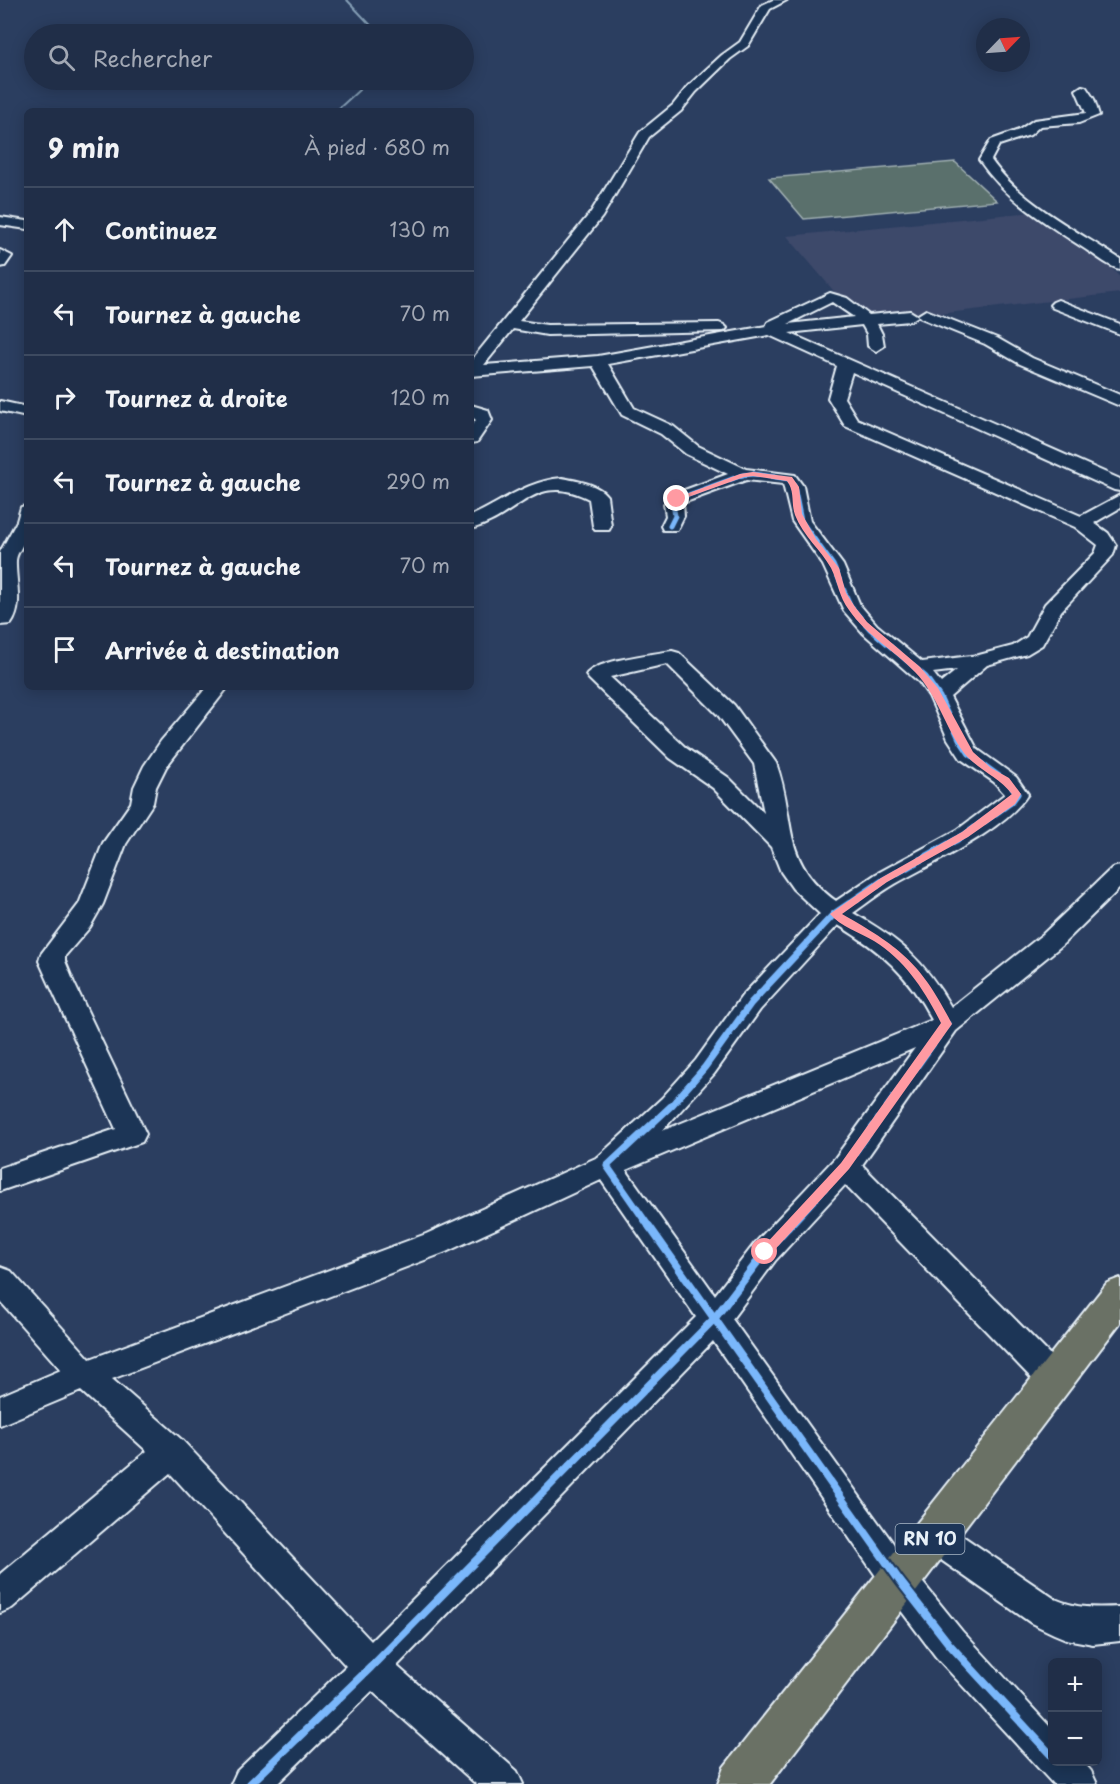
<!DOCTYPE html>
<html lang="fr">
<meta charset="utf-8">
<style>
body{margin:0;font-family:"Playpen Sans",sans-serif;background:#2d3a52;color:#f1f3f6}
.controls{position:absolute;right:18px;bottom:18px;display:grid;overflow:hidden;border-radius:9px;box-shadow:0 3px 15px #0003}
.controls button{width:54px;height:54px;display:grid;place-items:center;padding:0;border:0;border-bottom:2px solid #3d4a60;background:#202e48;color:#f1f3f6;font:30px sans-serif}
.compass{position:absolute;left:976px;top:18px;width:54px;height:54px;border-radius:50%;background:#202e48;box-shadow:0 3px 15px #0003;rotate:65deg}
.stop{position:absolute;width:18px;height:18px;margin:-14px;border:4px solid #ff9aa2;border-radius:50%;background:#fff}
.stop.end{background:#ff9aa2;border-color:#fff;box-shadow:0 2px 6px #0008}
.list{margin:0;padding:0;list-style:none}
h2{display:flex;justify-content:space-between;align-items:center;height:78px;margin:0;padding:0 24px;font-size:26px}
h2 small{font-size:20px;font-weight:400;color:#a2a8b4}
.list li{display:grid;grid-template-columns:39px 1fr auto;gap:18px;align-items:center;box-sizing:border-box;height:84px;padding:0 24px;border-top:2px solid #3d4a60}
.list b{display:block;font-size:22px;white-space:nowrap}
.list em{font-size:20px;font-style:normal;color:#a2a8b4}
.icon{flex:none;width:33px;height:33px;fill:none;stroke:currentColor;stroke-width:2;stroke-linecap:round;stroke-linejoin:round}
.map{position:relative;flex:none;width:1120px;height:1784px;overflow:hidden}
.search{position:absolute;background:#202e48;box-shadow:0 3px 15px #0003;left:24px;top:24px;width:450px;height:66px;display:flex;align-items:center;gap:15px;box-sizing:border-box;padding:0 21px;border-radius:33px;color:#a2a8b4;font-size:22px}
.panel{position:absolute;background:#202e48;box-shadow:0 3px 15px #0003;left:24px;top:108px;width:450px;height:582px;border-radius:9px}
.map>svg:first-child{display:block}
.built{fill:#3c486a}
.green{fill:#5a706c;stroke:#a1b0b2;stroke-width:1.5}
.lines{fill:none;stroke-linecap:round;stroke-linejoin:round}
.stream{stroke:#859fb6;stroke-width:2}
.minor-casing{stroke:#e8f1f8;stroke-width:4}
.major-casing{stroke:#e8f1f8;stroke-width:4}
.minor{fill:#1d3557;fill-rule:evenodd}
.major{fill:#6b7165;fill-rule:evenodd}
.cycleway-far2-casing{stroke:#1d3557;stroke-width:8}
.cycleway-far1-casing{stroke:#1d3557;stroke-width:10}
.cycleway-casing{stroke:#1d3557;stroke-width:12}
.cycleway-far2{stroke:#7ab7fb;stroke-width:5}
.cycleway-far1{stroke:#7ab7fb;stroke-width:7}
.cycleway{stroke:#7ab7fb;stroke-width:8}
.route{fill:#ff9aa2}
.labels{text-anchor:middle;stroke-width:4.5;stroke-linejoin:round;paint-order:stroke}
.shield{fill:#1d3557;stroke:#abb9c8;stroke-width:1.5}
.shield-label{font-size:18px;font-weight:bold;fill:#e8f1f8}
</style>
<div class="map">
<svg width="1120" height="1784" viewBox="0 0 1120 1784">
<rect width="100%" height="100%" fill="#2b3e60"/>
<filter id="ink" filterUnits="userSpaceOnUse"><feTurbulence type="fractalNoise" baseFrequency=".0167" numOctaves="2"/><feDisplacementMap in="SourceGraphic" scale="12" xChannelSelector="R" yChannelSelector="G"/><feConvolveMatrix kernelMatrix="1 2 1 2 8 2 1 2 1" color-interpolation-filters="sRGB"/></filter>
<g filter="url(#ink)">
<path class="built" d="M 1044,211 L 1120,276 L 1120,293 L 861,323 L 787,236 Z"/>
<path class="green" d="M 955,162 L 997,201 L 804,219 L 769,178 Z"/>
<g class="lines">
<g class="stream">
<path d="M 347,0 L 379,34"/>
<path d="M 336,111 L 370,80"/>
</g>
<defs>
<g id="minor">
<path d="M 773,0 L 787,0 L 770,9 L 748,46 L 730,59 L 696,92 L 681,111 L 649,137 L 602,217 L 519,321 L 547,325 L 719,323 L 724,325 L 727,328 L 724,331 L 547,335 L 513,329 L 484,365 L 598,356 L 766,326 L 768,322 L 830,293 L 847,298 L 869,315 L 910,311 L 918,316 L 910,321 L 877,324 L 882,334 L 884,346 L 876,351 L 868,346 L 867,334 L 862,325 L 789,333 L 1120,479 L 1120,491 L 1114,490 L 852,372 L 844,398 L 857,419 L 1081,516 L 1120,495 L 1120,508 L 1094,523 L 1108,533 L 1116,545 L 1113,555 L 1061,611 L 1042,645 L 1027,654 L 987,665 L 950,697 L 977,749 L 1016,777 L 1028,794 C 1004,831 934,862 895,884 C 881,892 867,903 853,913 C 900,940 923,959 951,1007 L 1043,934 L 1112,868 L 1120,866 L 1120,888 L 1061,946 L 956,1031 L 862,1165 L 1065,1370 L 1070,1380 L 1065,1390 L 1054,1394 L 1043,1390 L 845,1185 L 775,1261 L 732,1319 L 911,1568 L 962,1631 L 1052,1729 L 1052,1762 L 1083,1762 L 1091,1771 L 1097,1784 L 1053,1784 L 936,1657 L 887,1592 L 713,1341 L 397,1666 L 517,1771 L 523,1784 L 476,1784 L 372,1691 L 277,1784 L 231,1784 L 237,1771 L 346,1666 L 170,1473 L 12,1608 L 0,1613 L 0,1574 L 147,1451 L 81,1391 L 0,1425 L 0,1396 L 61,1370 L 0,1301 L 0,1267 L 11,1271 L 90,1359 L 426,1234 L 598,1157 L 662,1098 L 696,1060 L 742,996 L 820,914 L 793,889 L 781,872 L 771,847 L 713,788 L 670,758 L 589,679 L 586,675 C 596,660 653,654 672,651 L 679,653 L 734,705 L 776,763 C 797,819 779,860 836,901 L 876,874 L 957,830 L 1005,794 L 994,782 L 961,759 L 948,739 L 929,696 L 919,682 L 863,633 L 844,611 L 823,565 L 792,521 L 783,484 L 746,480 L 683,503 L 684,516 L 677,530 L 663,530 L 661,526 L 666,516 L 664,504 L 671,495 L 728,474 L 686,454 L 661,434 L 622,415 L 593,366 L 471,376 L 471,361 L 591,212 L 640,132 L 673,105 L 688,86 L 722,55 L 740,42 L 762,5 ZM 832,302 L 854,317 L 788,324 ZM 769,335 L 837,366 L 828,398 L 845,426 L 1075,527 L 1098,545 L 1095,553 L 1045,604 L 1027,637 L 1013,646 L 979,655 L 922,662 L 877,625 L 860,605 L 843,565 L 810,521 L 803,486 L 795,475 L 746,469 L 698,446 L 673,426 L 634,408 L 608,364 ZM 667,664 L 718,715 L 754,764 L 764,813 L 729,778 L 686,748 L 610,677 ZM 957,670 L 941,683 L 933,673 ZM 838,925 C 881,951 908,974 932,1020 L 662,1131 L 714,1074 L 760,1010 ZM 915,1048 L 835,1158 L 755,1243 L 715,1295 L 626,1170 ZM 601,1180 L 696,1317 L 371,1641 L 182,1440 L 112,1379 L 446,1252 Z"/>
<path d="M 1082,86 L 1086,87 L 1094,99 L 1099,115 L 1079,123 L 1040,126 L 1030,135 L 999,145 L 991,160 C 1022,204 1076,230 1120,259 L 1120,269 C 1109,267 1098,257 1088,251 C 1048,225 1006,200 979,160 L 991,140 L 1019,130 L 1034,120 L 1086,113 L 1076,90 Z"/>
<path d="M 0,217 L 27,221 L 27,229 L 0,225 Z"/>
<path d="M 0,250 L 12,256 L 5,266 L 0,267 Z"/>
<path d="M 1058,300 L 1120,324 L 1120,334 L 1053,308 L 1050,305 L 1053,302 Z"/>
<path d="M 926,310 L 997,338 L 1032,358 L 1120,395 L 1120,406 L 1020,364 L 985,344 L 921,318 L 918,315 Z"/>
<path d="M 0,401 L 27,407 L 27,417 L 0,411 Z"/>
<path d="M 471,405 L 488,410 L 492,420 L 477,442 L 471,443 L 471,426 L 476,420 L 471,416 Z"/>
<path d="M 562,478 C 576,481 597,483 607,496 L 611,526 L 609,530 L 595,530 L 593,526 L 589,499 C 534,471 520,516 471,529 L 471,516 C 502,502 526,481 562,478 Z"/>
<path d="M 27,506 C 27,515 29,529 26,538 C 23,546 17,552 16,560 C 15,581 24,606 11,624 L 0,625 L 0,552 L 17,521 L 21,507 Z"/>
<path d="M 207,687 L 228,687 L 166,767 L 156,787 L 153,803 L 126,844 L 103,904 L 90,927 L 65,956 L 65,961 L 74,983 L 146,1134 L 142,1142 L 0,1191 L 0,1168 L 116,1129 L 49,983 L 39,961 L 41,954 L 79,904 L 103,843 L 131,803 L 134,787 L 144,766 L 161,741 Z"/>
<path d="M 933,1519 L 945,1524 L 1055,1599 C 1077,1609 1097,1608 1120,1607 L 1120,1641 L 1093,1644 L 1066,1639 L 1054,1634 L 1031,1623 L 921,1546 L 916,1535 L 921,1524 Z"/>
</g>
<path id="major" d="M 1120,1278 L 1120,1323 L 770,1784 L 718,1784 L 724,1767 L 1107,1283 Z"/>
</defs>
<use href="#minor" class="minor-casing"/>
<use href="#major" class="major-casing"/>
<use href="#minor" class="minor"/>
<use href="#major" class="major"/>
<defs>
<path id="cycleway-far2" d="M 670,526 L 675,516 L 673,504 L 677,499 L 743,475 L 753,474 L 789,479 L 794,486 L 801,521 L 833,565 L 851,607 L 870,629 L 926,677 L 940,697 L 959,739 L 969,754 L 1008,782 L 1017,794 L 1016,796"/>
<g id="cycleway-far1">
<path d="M 650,1228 L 607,1166 L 672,1105 L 705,1067 L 751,1003 L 834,914 L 884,880 L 965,835 L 1011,802 L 1017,794"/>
<path d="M 788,1228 L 845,1166 L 947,1024"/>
</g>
<g id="cycleway">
<path d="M 649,1226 L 899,1580 L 949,1644 L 1052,1756"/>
<path d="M 250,1784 L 371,1667 L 714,1319 L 765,1252 L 789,1226"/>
</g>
</defs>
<use href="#cycleway-far2" class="cycleway-far2-casing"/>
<use href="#cycleway-far1" class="cycleway-far1-casing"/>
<use href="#cycleway" class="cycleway-casing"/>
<use href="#cycleway-far2" class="cycleway-far2"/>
<use href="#cycleway-far1" class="cycleway-far1"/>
<use href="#cycleway" class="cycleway"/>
</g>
</g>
<path class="route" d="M 753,472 L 792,477 L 799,487 L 802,514 L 816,539 L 839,568 L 846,593 L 855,607 L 867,622 L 920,667 L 938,688 L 973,752 L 991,768 L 1009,778 L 1021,794 L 1015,804 L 968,837 L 887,882 L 842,914 C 900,947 921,963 952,1024 L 849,1169 L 769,1256 L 765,1257 L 759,1252 L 761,1249 L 841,1163 L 941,1023 C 925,991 905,960 874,941 C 860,933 840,926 830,914 L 881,878 L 962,832 L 1012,794 C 999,777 978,770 964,753 C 945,727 938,696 915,672 C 894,650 866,635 849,610 C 839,597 838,582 831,568 C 821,550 803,536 795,515 C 791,504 795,491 787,481 L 753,476 L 744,477 L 680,500 L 673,499 L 740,474 Z"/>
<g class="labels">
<rect class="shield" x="895.5" y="1524" width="69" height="30" rx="4.5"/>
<g class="shield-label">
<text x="930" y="1545">RN 10</text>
</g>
</g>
</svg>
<div class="controls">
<button>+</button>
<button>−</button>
</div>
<svg class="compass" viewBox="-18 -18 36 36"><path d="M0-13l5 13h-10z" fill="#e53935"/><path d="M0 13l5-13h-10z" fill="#a2a8b4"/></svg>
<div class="stop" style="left:765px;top:1252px"></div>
<div class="stop end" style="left:677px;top:499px"></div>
<div class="search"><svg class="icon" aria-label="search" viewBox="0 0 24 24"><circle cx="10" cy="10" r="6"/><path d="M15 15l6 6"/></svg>Rechercher</div>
<section class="panel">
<h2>9 min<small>À pied · 680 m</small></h2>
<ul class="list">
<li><svg class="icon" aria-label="ahead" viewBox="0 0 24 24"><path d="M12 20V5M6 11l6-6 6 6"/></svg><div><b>Continuez</b></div><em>130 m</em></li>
<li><svg class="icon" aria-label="left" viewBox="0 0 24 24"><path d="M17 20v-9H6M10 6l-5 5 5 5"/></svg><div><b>Tournez à gauche</b></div><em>70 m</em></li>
<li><svg class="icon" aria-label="right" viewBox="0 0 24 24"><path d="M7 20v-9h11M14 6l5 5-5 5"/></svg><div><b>Tournez à droite</b></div><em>120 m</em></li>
<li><svg class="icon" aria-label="left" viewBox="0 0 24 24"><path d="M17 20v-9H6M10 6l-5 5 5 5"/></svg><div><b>Tournez à gauche</b></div><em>290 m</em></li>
<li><svg class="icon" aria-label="left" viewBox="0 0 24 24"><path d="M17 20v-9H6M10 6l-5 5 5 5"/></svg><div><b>Tournez à gauche</b></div><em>70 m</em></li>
<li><svg class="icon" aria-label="arrive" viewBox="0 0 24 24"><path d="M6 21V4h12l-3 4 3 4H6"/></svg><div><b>Arrivée à destination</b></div></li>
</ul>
</section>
</div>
